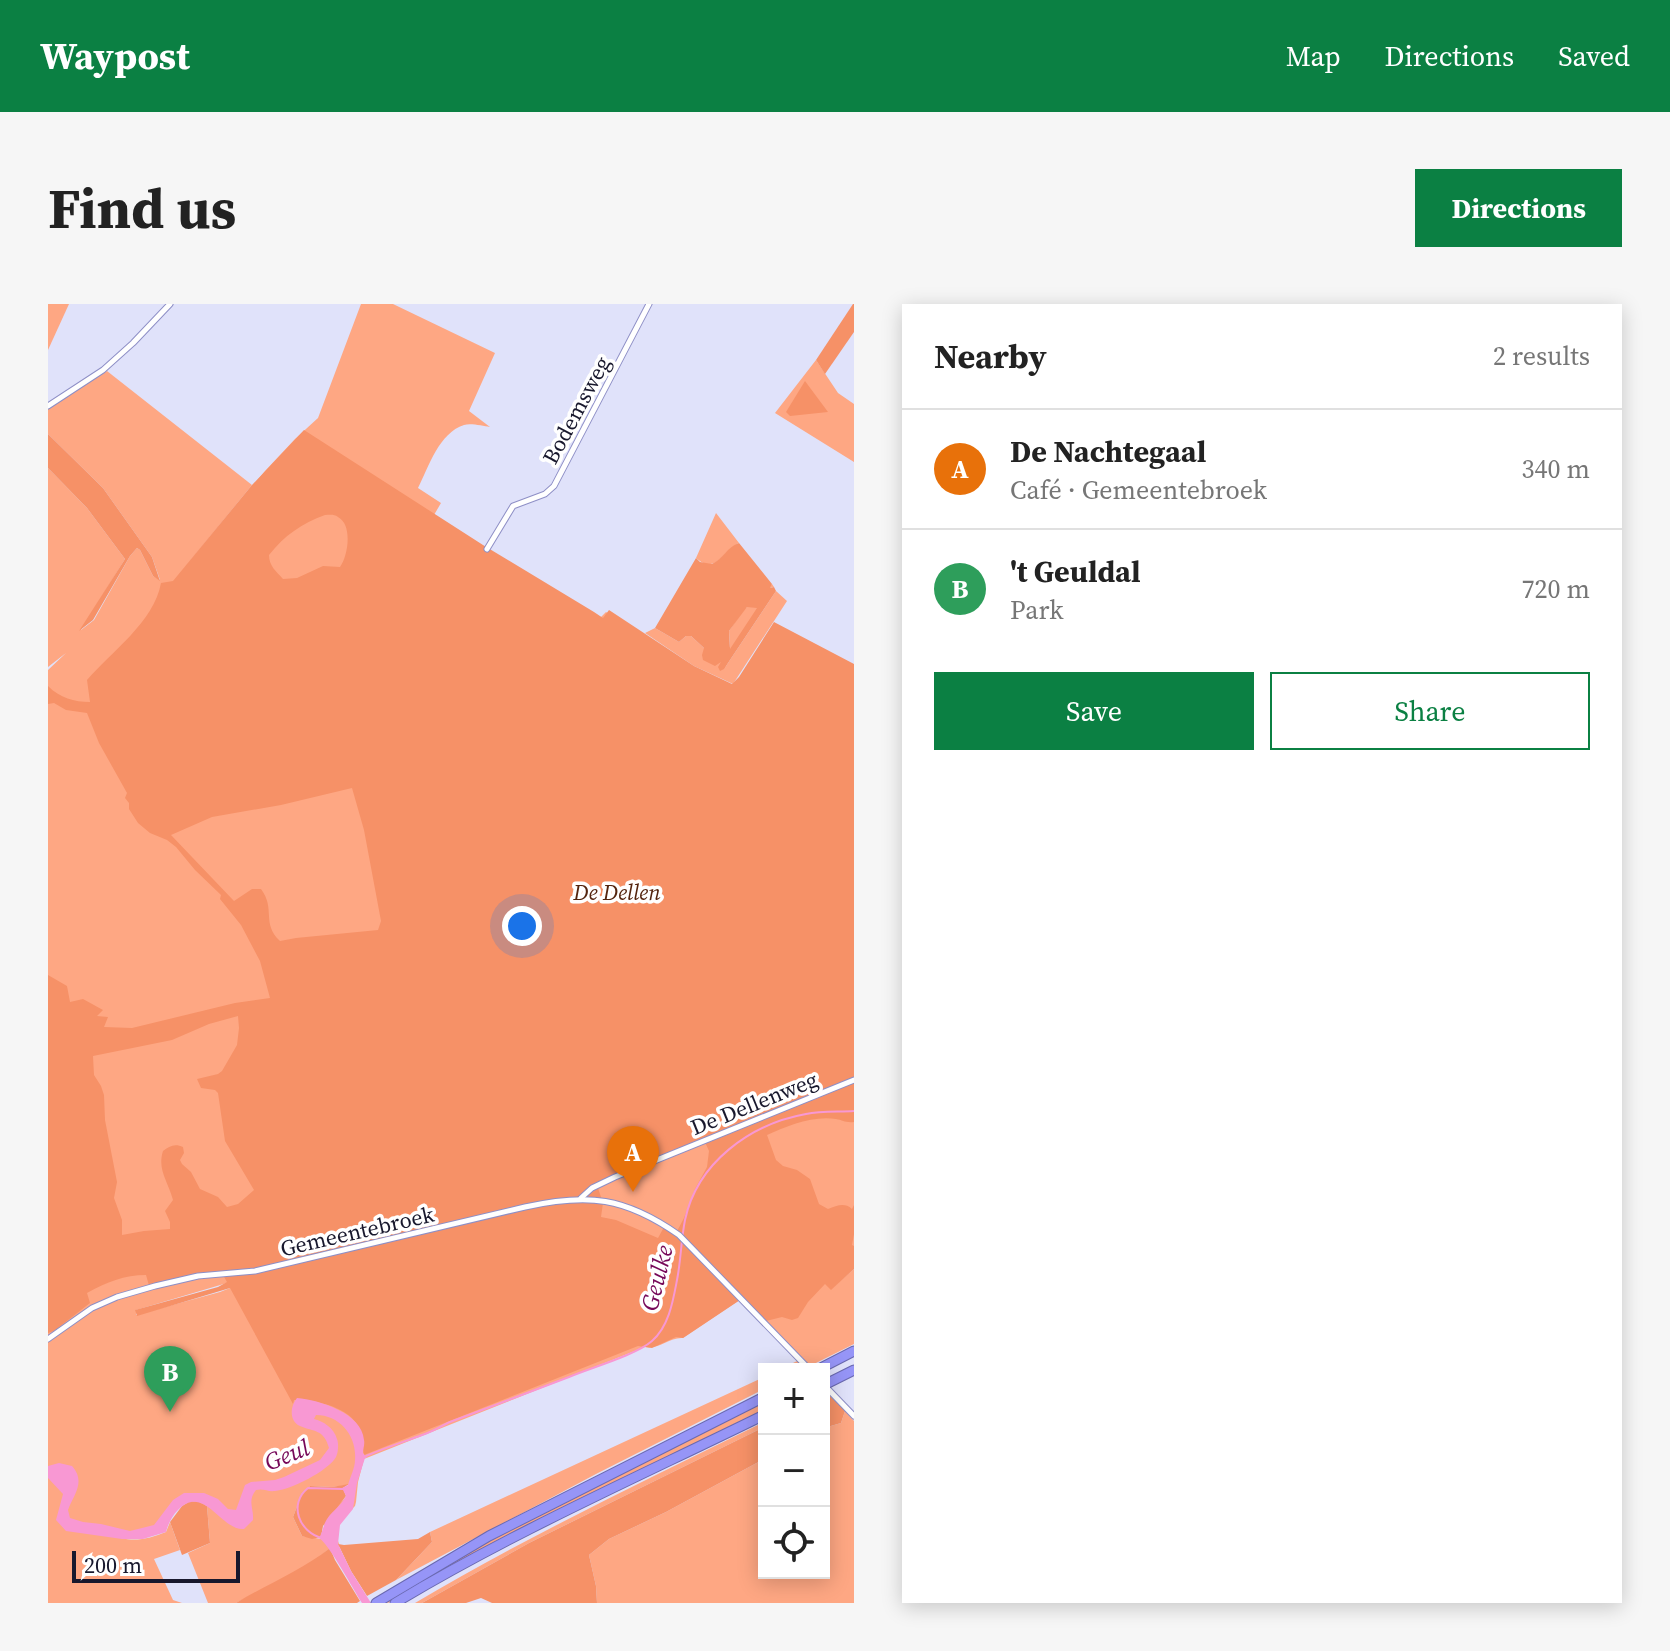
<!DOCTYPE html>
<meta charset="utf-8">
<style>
body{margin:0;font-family:"Source Serif 4",serif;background:#f6f6f6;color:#222}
.controls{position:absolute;right:24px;bottom:24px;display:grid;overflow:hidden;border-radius:0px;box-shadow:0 4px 20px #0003}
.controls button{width:72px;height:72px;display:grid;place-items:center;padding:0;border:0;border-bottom:2px solid #e0e0e0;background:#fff;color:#222;font:40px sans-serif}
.scale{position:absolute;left:24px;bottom:20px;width:168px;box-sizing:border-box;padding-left:8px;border:4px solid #18182d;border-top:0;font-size:22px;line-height:28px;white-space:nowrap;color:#18182d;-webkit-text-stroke:6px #fff;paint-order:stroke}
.you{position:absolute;left:474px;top:622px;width:28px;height:28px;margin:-20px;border:6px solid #fff;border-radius:50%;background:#1a73e8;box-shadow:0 0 0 12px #1a73e833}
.badge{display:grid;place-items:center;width:52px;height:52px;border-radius:50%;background:#0b8043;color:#fff;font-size:26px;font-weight:700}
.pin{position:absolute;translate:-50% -66px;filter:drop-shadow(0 2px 4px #0008)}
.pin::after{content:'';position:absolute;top:42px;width:28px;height:24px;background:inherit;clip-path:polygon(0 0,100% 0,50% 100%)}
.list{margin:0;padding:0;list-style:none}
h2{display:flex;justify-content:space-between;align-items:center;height:104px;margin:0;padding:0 32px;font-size:34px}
h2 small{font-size:26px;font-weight:400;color:#767676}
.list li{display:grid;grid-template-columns:52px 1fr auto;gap:24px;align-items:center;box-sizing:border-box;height:120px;padding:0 32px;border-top:2px solid #e0e0e0}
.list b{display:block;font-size:30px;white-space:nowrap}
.list p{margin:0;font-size:26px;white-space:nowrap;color:#767676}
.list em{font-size:26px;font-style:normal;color:#767676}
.actions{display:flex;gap:16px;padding:24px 32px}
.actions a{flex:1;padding:18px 0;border:2px solid #0b8043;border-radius:0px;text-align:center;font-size:28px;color:#0b8043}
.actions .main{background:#0b8043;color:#fff}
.icon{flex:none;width:44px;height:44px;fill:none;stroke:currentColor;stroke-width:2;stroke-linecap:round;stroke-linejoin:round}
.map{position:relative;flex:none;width:806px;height:1299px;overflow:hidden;border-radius:0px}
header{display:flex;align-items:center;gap:48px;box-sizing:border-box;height:112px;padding:0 40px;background:#0b8043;color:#fff}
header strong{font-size:38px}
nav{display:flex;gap:44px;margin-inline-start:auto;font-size:28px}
.intro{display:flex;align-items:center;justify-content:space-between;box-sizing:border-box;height:192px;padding:0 48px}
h1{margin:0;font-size:56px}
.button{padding:20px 36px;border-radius:0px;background:#0b8043;color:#fff;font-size:28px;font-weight:700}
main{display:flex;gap:48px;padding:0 48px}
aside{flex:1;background:#fff;border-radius:0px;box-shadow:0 4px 20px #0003}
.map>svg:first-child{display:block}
.green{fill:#fea783;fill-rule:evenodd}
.forest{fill:#f69167;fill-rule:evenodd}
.water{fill:#f898d3}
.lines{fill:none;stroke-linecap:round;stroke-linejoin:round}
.stream{stroke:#f898d3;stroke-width:2}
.minor-casing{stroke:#8e8fc6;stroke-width:7}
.motorway-casing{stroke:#6a69b0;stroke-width:11}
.minor{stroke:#fff;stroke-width:5}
.motorway{stroke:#9695f7;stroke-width:9}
.labels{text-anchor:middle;stroke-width:7;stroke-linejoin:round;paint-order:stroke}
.street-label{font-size:22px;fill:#18182d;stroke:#fff}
.park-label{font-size:22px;font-style:italic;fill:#54240e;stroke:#fff}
.water-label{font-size:24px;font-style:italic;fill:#760859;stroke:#fff}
</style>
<header>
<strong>Waypost</strong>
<nav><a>Map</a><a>Directions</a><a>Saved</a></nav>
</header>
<div class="intro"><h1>Find us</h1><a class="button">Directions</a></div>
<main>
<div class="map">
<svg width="806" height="1299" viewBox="0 0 806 1299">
<rect width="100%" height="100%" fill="#e0e2fa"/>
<g class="green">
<path d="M 0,0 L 21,0 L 0,46 Z"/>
<path d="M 313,0 L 345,0 L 447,49 L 421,107 L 442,123 C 435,122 423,119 416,121 C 391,129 381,162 370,184 L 393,199 L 386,211 L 550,316 L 558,308 L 731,417 L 806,454 L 806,942 L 804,942 L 791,969 L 780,982 L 783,985 L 806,965 L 806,1040 L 756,1065 L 733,1065 L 755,1054 L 735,1041 L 714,1018 L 719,1016 L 696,993 L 635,1034 C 621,1033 611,1046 597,1043 L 316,1155 L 310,1178 L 308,1198 L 307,1202 L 295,1214 L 289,1226 L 289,1234 L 292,1243 L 288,1244 L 286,1241 L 284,1242 L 276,1223 L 277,1214 L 299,1192 L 300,1181 L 284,1183 L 262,1182 L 254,1189 L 245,1213 L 254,1232 L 274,1235 L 282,1244 L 269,1255 L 245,1269 L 188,1299 L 160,1299 L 140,1249 L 162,1239 L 159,1202 L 142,1196 C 126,1200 124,1218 110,1226 C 99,1233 85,1233 73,1234 C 89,1238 103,1234 118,1228 L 122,1218 L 132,1246 L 106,1255 L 125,1296 L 134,1299 L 0,1299 L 0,1037 L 43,1006 L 79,992 C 48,991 24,1017 0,1034 L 0,366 L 18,349 L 0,363 L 0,164 L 39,204 L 77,255 L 33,326 L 46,316 L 82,252 L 89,244 L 92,246 L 105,272 L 112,276 L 104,253 L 55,184 L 0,130 L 0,104 L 59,67 L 204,181 L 129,273 L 217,167 L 247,135 L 270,114 ZM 179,979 L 182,984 L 172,988 L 88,1011 L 88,1006 Z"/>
<path d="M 768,56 L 790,89 L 806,100 L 806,158 L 727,109 Z"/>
<path d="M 668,209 L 691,239 C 675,246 668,272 648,254 Z"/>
<path d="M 724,280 L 726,283 L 722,284 L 676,365 L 728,287 L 739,297 L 685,380 L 646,362 L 597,329 L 607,324 L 631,338 L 638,332 L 643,332 L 656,344 L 682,343 L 681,327 L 696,305 L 699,303 L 708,303 Z"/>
<path d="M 716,1073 L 716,1085 L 548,1170 L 348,1276 L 384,1238 L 382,1228 Z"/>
<path d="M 716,1096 L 716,1107 L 403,1262 L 340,1299 L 337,1297 C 459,1222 588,1160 716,1096 Z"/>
<path d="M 797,1107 L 806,1117 L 806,1299 L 549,1299 L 548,1282 L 541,1251 L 561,1235 L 618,1208 L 716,1155 L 716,1269 L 776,1269 L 776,1124 L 793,1119 Z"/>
<path d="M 716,1118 L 716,1123 L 481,1239 L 374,1299 L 367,1299 C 480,1232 598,1176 716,1118 Z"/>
</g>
<g class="forest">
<path d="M 805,0 L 806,0 L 806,28 L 777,70 L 768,56 Z"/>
<path d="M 757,77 L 780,108 L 742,112 L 738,108 Z"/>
<path d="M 256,126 L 435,241 L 546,308 L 555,314 L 561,306 L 646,362 L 684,380 L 691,373 L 726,318 L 806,360 L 806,818 C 797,819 795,816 788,815 C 766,811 738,822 719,831 L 728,856 L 735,862 L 749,866 L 762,875 L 771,900 L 780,905 C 789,902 796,898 804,905 L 806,901 L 806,930 L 804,941 L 806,942 L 806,965 L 783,986 L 777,980 L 760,998 L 750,1014 L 744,1016 L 734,1013 L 714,1018 L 692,996 L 635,1034 L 628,1033 L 604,1044 L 590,1042 L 316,1151 C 314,1142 314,1132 311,1124 C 302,1103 266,1095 246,1096 L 245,1100 L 182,984 L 89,1012 L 87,1006 L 170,983 L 179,978 L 175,971 L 162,972 L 102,985 L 98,971 C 76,971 59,978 39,989 L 42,999 L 6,1027 L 0,1029 L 0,671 L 19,682 L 22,698 L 35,695 L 55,706 L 49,712 L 60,713 L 56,723 L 84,724 L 187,699 L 222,694 L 212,657 L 193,621 L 172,595 L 173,591 L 147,566 L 128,543 L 119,536 L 102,529 L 90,519 L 81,505 L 81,499 L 77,494 L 79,489 L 51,439 L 39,409 L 18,406 L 6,399 L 0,400 L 0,382 C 12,394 26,398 42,398 L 39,376 C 63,348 106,318 113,279 L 125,277 L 204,181 ZM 277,211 C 282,211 286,210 290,213 C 305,221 300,252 292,263 L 275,262 L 249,274 L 235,275 C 228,267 221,262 221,251 C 236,232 254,219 277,211 ZM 304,484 L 316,526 L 333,617 L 330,626 L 248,634 L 232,637 C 213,619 228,605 213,585 L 204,585 L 186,597 L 123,531 L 164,513 L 233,501 ZM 190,712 L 191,724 L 189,741 L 174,767 L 170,770 L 149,775 L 153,784 L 167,786 L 170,789 L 177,837 L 206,886 L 190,900 L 179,903 L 170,893 L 152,885 L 143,868 L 134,860 L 132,856 L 136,849 L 135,843 C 127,839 121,842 115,847 C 109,866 120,877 125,896 L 117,907 L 122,918 L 122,925 L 96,927 L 74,931 L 74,916 L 66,894 L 69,878 L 57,816 L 56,791 L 53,782 L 46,771 L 45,752 L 124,736 L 161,720 ZM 656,836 L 661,847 L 659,863 L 647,885 L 636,914 L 627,931 L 616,923 L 610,934 L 568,916 L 553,913 L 555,899 L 550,884 L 587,865 Z"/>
<path d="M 0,130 L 55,184 L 104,253 L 112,277 L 105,272 L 92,246 L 89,244 L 82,252 L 45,316 L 31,327 L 77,255 L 39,204 L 0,164 Z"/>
<path d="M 691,239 L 724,280 L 722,284 L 726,283 L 728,287 L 676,365 L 672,367 L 670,363 L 673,358 L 667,362 L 655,356 L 654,351 L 656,344 L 643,332 L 638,332 L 631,338 L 607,324 L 648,254 L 652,258 L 664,260 C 675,255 679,243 691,239 ZM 699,303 L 709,304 L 682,345 L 681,327 Z"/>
<path d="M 781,1091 L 797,1107 L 793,1119 L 776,1124 L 776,1093 Z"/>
<path d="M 716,1123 L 716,1155 L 618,1208 L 561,1235 L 541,1251 L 548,1282 L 549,1299 L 444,1299 L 433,1294 L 418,1299 L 374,1299 L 481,1239 Z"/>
<path d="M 301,1180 L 295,1184 L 298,1192 L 275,1222 L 273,1233 L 264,1235 L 254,1232 L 245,1213 L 254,1189 L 262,1182 L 284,1183 Z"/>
<path d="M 142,1197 L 151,1198 L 159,1202 L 162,1239 L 134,1251 L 122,1218 L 134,1202 Z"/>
<path d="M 382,1228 L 384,1238 L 348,1276 L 319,1292 L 303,1267 L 290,1240 L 296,1241 L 370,1235 Z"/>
<path d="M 282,1244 L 287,1256 L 312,1297 L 309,1299 L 188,1299 C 219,1280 253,1267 282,1244 Z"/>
</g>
<path class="water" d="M 249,1094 C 271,1096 314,1109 316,1136 C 317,1140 315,1145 315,1149 L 319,1154 L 317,1154 L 309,1179 L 305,1205 L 292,1221 L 290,1240 L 303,1267 L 323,1299 L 314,1299 C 305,1285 281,1240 271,1234 C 275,1228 275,1221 279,1215 C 285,1206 293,1202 298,1192 L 294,1184 L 300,1181 C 302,1173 307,1164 307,1156 C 309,1132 292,1111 268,1111 L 266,1115 C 275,1117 286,1124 289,1135 C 291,1140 290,1149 288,1153 C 280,1167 242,1186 227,1187 C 219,1188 216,1184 208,1186 C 199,1197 206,1204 205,1216 L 196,1225 C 173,1227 156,1179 130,1206 C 124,1212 120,1220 118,1228 L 95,1235 L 74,1235 L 18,1227 L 8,1216 L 15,1190 L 0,1174 L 0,1162 L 11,1159 L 24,1162 C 38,1178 26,1190 20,1206 L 22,1214 L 35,1218 L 53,1220 L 82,1227 L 106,1221 L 125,1196 L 136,1189 L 156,1189 L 170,1195 L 180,1205 L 188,1206 L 197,1181 L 203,1178 L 227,1176 L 236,1173 L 272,1156 L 281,1144 C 276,1125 266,1128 252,1122 C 240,1116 243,1101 249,1094 Z"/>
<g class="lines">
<g class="stream">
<path d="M 318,1152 C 336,1144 355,1138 374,1131 C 384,1128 393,1122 402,1118 C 441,1103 481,1088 521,1073 C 542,1064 588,1051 604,1037 C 621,1022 625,997 629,976 C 633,956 633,936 637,916 C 649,859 702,820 758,810 C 773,807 790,808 806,807"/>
<path d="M 274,1234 C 251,1228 240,1200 260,1184 L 295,1185"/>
</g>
<defs>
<g id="minor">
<path d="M 0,102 L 55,66 L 85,39 L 122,0"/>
<path d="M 439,245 L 465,202 L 497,190 L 506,182 L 601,0"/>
<path d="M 533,894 L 544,884 L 567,873 L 806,776"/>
<path d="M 0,1035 L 44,1004 L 69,993 L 107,982 L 150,972 L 207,967 L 477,903 C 540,889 577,893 631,931 L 761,1065"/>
<path d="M 777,1082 L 806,1112"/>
</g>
<g id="motorway">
<path d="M 771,1065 L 806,1047"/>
<path d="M 776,1081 L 806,1066"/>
<path d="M 328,1299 L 441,1232 L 716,1093"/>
<path d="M 347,1299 C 465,1228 592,1172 716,1111"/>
</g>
</defs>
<use href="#minor" class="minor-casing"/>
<use href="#motorway" class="motorway-casing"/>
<use href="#minor" class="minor"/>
<use href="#motorway" class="motorway"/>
</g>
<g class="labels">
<g class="street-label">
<text transform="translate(528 106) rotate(-62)" y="8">Bodemsweg</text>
<text transform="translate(706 799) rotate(-22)" y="8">De Dellenweg</text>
<text transform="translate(309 927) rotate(-13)" y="8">Gemeentebroek</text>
</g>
<g class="park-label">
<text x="569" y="596">De Dellen</text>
</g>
<g class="water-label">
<text transform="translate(609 974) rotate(-76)" y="8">Geulke</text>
<text transform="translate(239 1151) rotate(-22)" y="8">Geul</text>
</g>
</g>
</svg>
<div class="controls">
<button>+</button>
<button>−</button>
<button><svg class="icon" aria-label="locate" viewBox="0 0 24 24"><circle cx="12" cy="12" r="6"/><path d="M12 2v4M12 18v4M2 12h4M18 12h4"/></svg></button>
</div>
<div class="scale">200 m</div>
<div class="you"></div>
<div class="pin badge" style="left:585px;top:888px;background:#e8710a">A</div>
<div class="pin badge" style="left:122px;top:1108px;background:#2e9e5b">B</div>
</div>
<aside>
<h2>Nearby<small>2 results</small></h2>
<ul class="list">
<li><span class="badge" style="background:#e8710a">A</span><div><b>De Nachtegaal</b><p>Café · Gemeentebroek</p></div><em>340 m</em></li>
<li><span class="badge" style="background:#2e9e5b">B</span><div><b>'t Geuldal</b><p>Park</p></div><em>720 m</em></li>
</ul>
<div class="actions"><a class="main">Save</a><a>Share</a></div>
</aside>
</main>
